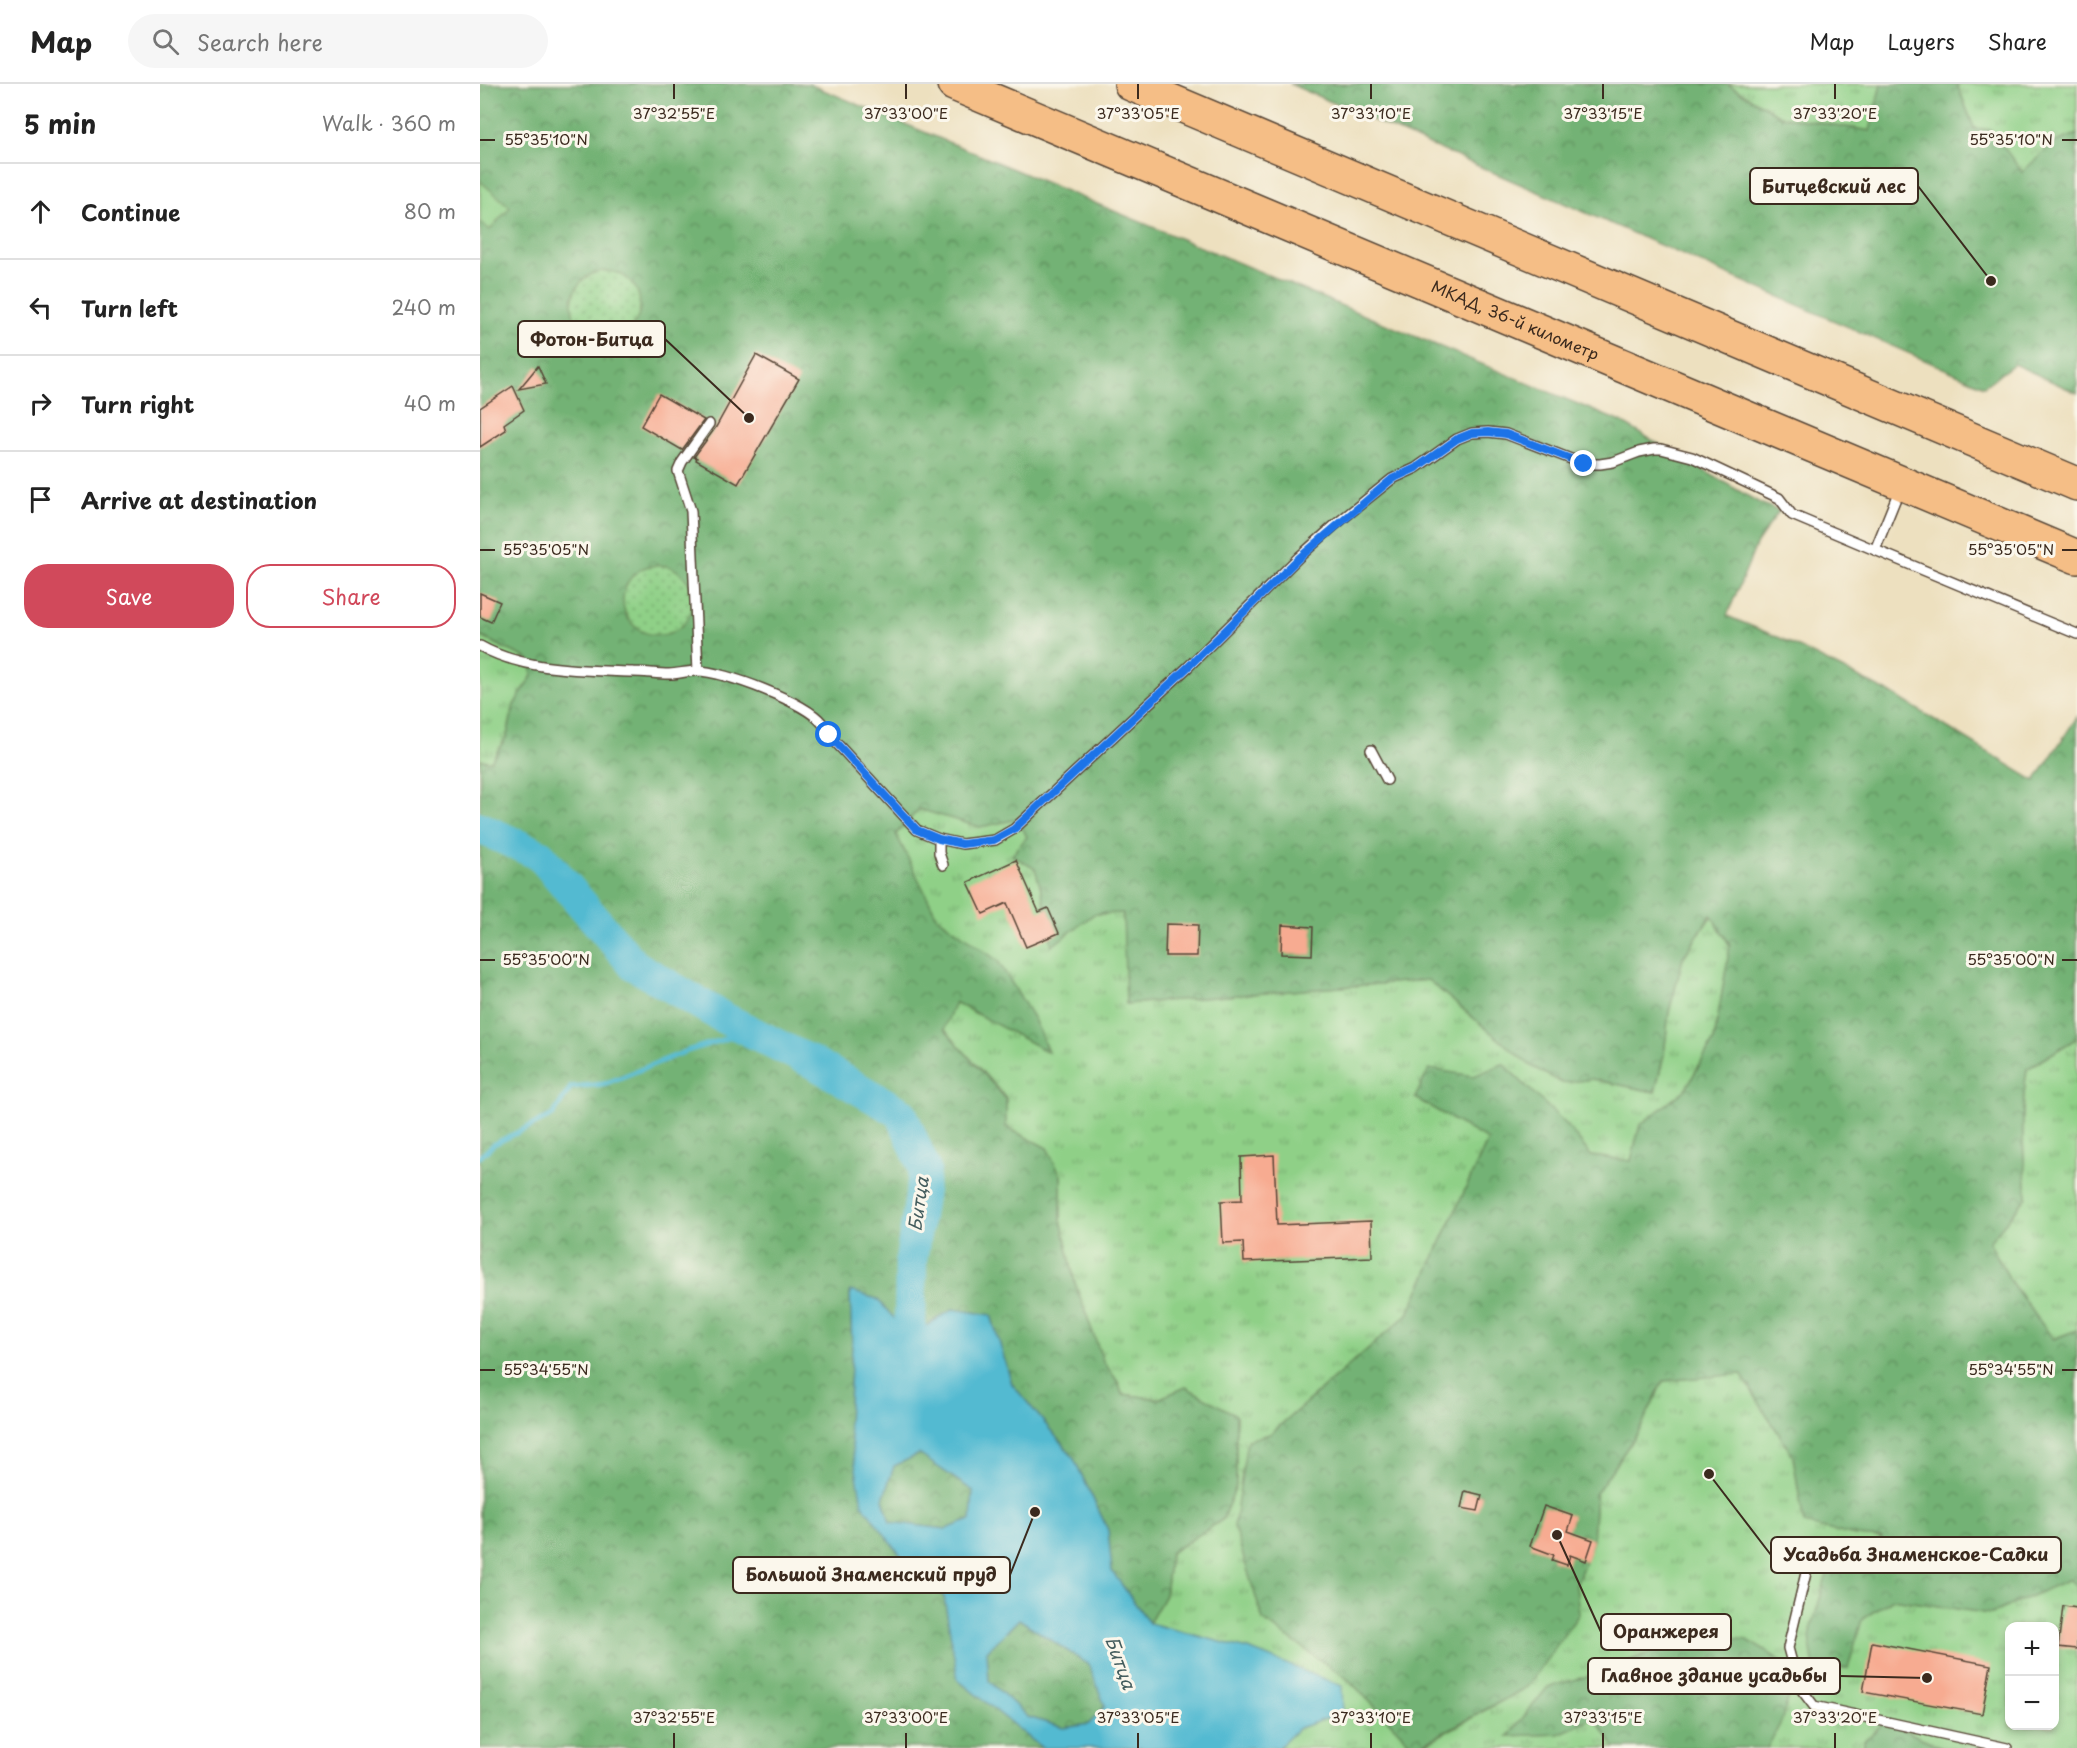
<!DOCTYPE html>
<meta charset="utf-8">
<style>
body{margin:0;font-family:"Playpen Sans",sans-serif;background:#f6f6f6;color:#222}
.controls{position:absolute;right:18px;bottom:18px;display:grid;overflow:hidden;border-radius:12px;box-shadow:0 3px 9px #0003}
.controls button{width:54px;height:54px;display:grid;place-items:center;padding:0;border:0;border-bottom:2px solid #e0e0e0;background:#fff;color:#222;font:30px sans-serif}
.stop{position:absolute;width:18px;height:18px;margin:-14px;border:4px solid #1a73e8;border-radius:50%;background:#fff}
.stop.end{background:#1a73e8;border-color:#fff;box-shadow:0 2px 6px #0008}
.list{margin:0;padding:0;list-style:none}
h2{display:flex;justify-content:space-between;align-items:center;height:78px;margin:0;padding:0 24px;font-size:26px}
h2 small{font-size:20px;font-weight:400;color:#767676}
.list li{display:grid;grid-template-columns:39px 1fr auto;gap:18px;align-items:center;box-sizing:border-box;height:96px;padding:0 24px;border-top:2px solid #e0e0e0}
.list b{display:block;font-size:22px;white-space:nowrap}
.list em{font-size:20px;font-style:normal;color:#767676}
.actions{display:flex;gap:12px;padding:18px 24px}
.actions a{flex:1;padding:14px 0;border:2px solid #d1495b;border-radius:24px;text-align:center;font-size:21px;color:#d1495b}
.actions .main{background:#d1495b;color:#fff}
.icon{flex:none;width:33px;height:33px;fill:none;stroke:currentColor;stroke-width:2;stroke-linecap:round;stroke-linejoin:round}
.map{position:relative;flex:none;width:1597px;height:1664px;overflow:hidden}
header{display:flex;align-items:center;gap:36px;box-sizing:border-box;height:84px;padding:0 30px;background:#fff;border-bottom:2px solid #e0e0e0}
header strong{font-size:28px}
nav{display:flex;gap:33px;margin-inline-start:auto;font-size:21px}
.search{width:420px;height:54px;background:#f6f6f6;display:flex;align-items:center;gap:15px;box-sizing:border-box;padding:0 21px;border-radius:33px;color:#767676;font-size:22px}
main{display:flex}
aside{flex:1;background:#fff}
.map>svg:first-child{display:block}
.grass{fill:url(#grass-tufts);stroke:#657d52;stroke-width:1.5;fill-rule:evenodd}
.forest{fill:url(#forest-crowns);stroke:#576e49;stroke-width:1.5}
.park{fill:url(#park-dots);stroke:#657d52;stroke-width:1.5}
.garden{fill:#8fd087;stroke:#657d52;stroke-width:1.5}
.water{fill:#53bad1;stroke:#477278;stroke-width:1.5;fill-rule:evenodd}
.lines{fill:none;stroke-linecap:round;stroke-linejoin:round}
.stream{stroke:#53bad1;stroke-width:5}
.river{stroke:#53bad1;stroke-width:32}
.building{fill:#f7ab91}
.lane-casing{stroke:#564536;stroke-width:12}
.highway-casing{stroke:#564536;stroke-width:36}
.lane{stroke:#fff;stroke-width:9}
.highway{stroke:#f5be86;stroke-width:33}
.route{stroke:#1a73e8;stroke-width:8}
.ticks{fill:none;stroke:#3b2a1e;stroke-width:2}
.labels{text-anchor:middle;stroke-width:6;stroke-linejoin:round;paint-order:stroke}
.street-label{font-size:16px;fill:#3b2a1e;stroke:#fbf7ec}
.water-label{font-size:18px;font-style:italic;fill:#435c5d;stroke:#fbf7ec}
.ticks-label{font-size:15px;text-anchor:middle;fill:#3b2a1e;stroke:#fbf7ec;stroke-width:6;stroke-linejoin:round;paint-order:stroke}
.leader{fill:none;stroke:#3b2a1e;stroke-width:2}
.callout-dot{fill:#3b2a1e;stroke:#fbf7ec;stroke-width:2}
.callout{fill:#fbf7ec;stroke:#3b2a1e;stroke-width:2}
.callout-label{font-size:18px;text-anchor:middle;font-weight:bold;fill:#3b2a1e}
</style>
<header>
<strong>Map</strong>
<div class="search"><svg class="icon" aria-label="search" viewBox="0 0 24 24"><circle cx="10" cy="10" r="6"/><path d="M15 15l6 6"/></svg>Search here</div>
<nav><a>Map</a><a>Layers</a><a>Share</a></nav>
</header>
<main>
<aside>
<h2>5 min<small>Walk · 360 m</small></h2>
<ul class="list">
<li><svg class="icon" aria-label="ahead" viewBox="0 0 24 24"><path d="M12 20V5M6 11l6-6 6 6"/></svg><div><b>Continue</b></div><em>80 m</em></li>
<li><svg class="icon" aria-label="left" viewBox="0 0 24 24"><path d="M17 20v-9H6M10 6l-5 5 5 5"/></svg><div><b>Turn left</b></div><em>240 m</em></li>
<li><svg class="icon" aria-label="right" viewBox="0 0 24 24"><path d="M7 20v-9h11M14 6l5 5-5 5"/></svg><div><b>Turn right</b></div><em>40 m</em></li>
<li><svg class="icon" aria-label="arrive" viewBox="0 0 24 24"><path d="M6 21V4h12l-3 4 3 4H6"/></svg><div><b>Arrive at destination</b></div></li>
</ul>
<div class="actions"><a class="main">Save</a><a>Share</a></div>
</aside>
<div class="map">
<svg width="1597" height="1664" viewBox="0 0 1597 1664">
<defs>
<pattern id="grass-tufts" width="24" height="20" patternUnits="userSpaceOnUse" patternTransform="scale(1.5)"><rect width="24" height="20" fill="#8fd087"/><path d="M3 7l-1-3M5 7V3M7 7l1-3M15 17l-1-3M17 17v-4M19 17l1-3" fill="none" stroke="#76a96e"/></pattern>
<pattern id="forest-crowns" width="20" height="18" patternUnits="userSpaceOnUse" patternTransform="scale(1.5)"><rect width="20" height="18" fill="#73b274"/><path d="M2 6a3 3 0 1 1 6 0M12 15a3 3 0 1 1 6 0" fill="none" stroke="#60915f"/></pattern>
<pattern id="park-dots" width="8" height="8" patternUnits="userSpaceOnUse" patternTransform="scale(1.5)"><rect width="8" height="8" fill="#8fd087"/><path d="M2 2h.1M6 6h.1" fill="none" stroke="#76a96e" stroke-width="1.8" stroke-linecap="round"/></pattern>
</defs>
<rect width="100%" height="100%" fill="#fbf7ec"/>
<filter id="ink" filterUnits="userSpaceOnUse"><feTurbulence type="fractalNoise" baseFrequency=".0167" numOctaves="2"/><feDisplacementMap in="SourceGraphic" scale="12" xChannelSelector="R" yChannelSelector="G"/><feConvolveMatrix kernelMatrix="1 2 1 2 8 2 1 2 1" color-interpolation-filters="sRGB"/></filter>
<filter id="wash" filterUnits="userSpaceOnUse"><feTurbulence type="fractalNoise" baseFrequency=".008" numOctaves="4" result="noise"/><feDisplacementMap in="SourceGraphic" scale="24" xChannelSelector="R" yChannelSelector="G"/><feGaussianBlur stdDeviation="1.35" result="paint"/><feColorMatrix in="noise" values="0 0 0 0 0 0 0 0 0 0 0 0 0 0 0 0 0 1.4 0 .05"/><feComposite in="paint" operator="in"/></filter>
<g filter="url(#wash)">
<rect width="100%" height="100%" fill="#ede0bf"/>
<g class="grass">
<path d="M 1247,0 L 1401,0 L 1391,47 L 1300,32 Z"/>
<path d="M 1477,0 L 1597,0 L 1597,50 L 1574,59 L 1542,89 L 1511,47 L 1494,44 Z"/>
<path d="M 0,552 L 50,576 L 52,592 L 34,621 L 27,652 L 11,677 L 0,676 Z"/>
<path d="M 439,725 L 500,743 L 538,735 L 547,753 L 562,808 L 572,862 L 614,830 L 643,829 L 647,920 L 948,896 L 1051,982 L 1082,999 L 1112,995 L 1175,1008 L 1184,970 L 1189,928 L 1203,874 L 1232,831 L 1250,862 L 1234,956 L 1205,1006 L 1160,1041 L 1151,1077 L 1111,1072 L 1087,1041 L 994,992 L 935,1014 L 1008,1056 L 928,1230 L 790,1350 L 783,1536 L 869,1596 L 935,1664 L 798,1664 L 819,1644 L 863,1629 L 771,1566 L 669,1539 L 685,1511 L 690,1469 L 742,1436 L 756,1402 L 756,1332 L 706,1303 L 678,1315 L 642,1310 L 638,1298 L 623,1277 L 595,1199 L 581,1135 L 581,1092 L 567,1064 L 526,1043 L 526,1014 L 464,945 L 474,918 L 567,967 L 554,935 L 518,878 L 457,833 L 416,750 Z"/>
<path d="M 1597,954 L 1597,1246 L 1573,1255 L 1533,1201 L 1509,1158 L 1547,1113 C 1543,1067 1540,1031 1547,985 Z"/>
<path d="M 1261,1289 L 1313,1372 L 1324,1440 L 1376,1452 L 1403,1454 L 1383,1476 L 1347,1490 L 1368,1583 L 1382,1535 L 1413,1515 L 1510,1530 L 1591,1494 L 1597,1505 L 1597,1664 L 1464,1664 L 1405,1638 L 1384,1657 L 1384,1664 L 1287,1664 L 1301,1638 L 1227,1551 L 1184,1563 L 1120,1589 L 1028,1652 L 1078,1650 L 1116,1633 L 1135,1664 L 938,1664 L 1047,1603 L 1098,1530 L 1096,1501 L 1113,1456 L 1116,1409 L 1160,1345 L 1183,1297 ZM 1530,1542 L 1574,1542 L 1574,1642 L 1530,1642 Z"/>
</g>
<g class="forest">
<path d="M 0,0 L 329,0 L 1141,338 L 1278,418 L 1299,427 L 1277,459 L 1247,532 L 1300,554 L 1414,611 L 1555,697 L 1597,633 L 1597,954 L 1547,985 C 1540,1031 1543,1067 1547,1113 L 1509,1158 L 1533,1201 L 1573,1255 L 1597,1246 L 1597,1505 L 1590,1495 L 1511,1530 L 1413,1515 L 1382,1535 L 1368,1584 L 1334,1584 L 1329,1553 L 1347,1490 L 1383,1476 L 1402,1454 L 1376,1452 L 1324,1440 L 1313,1372 L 1261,1290 L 1183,1297 L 1160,1345 L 1116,1409 L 1113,1456 L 1096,1501 L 1099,1530 L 1047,1603 L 935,1664 L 869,1596 L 783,1536 L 754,1443 L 767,1356 L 790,1350 L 928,1230 L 1008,1056 L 935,1014 L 949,985 L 994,992 L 1023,980 L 1087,1041 L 1111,1072 L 1151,1077 L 1160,1041 L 1205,1006 L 1234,956 L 1250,861 L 1231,831 L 1203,874 L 1189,928 L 1184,970 L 1175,1008 L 1112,995 L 1082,999 L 1051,982 L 948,896 L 646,920 L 643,829 L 614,830 L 572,862 L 562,808 L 555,785 L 532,771 L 547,753 L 538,735 L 500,743 L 439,725 L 416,750 L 457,833 L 518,877 L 554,935 L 568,968 L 475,918 L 464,945 L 526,1015 L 526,1043 L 567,1064 L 581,1092 L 581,1135 L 595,1199 L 623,1277 L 638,1298 L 642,1310 L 678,1315 L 706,1303 L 756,1331 L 756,1402 L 742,1436 L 690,1469 L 685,1511 L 669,1539 L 632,1487 L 628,1446 L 593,1373 L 532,1300 L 511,1231 L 473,1225 L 430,1253 L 397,1215 L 370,1208 L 372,1263 L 368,1340 L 424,1476 L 464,1513 L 479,1596 L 562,1664 L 0,1664 L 0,676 L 11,677 L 27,652 L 34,621 L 52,592 L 50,576 L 0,552 Z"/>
<path d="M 810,0 L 1247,0 L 1300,32 L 1390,47 L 1401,0 L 1477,0 L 1494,44 L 1511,46 L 1542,88 L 1574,59 L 1597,50 L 1597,309 L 1534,280 L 1504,302 Z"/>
<path d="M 439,1370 L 493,1407 L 491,1436 L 466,1445 L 410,1438 L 403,1415 L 414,1382 Z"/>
<path d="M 539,1535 L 609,1581 L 625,1622 L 609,1640 L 584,1644 L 548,1633 L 509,1597 L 507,1567 Z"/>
<path d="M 1227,1551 L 1267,1556 L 1317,1586 L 1301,1638 L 1287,1664 L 1135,1664 L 1115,1634 L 1078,1650 L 1028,1652 L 1068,1603 L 1120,1589 L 1184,1563 Z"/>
<path d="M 1405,1638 L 1464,1664 L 1384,1664 L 1384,1657 Z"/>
</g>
<g class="park">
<circle cx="126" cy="221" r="34"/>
<circle cx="178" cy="516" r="35"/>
</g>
<path class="garden" d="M 0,97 L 30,123 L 10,146 L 0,137 Z"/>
<path class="water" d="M 370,1207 L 397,1215 L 430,1252 L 473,1225 L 511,1231 L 532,1300 L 593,1373 L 628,1446 L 632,1487 L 669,1539 L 771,1566 L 862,1602 L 863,1629 L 819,1644 L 798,1664 L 562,1664 L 478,1596 L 464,1513 L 424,1476 L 382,1420 L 368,1340 L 372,1263 ZM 439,1370 L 493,1407 L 491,1436 L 466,1445 L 410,1438 L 403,1415 L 414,1382 ZM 539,1535 L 609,1581 L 625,1622 L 609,1640 L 584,1644 L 548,1633 L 509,1597 L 507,1567 Z"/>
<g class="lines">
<path class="stream" d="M 0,1073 L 14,1060 L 73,1031 L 91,1003 L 124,1000 L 207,967 L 270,947"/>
<path class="river" d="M 0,744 L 60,771 L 154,881 L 244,934 L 339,982 L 421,1029 L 445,1086 L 431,1177 L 430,1253 L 454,1288"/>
</g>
<g id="blocks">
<g class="building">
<path d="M 276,271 L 319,295 L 258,400 L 216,376 L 217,374 L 214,373 L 236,343 Z"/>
<path d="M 58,282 L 66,300 L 39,305 Z"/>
<path d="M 33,302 L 44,326 L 24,340 L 26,346 L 0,363 L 0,324 Z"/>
<path d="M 179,310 L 224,336 L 202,366 L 161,342 Z"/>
<path d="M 0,509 L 20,518 L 11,538 L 0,533 Z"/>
<path d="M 536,776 L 559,828 L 568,824 L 579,849 L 546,863 L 527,819 L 503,830 L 488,798 Z"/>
<path d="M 686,840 L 718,841 L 717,872 L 685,872 Z"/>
<path d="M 802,841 L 833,843 L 832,871 L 801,870 Z"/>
<path d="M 794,1071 L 797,1141 L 891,1137 L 892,1173 L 764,1178 L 763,1158 L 743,1159 L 741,1117 L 762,1116 L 761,1073 Z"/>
<path d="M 985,1407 L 1002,1411 L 998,1427 L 981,1424 Z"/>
<path d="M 1064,1422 L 1093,1432 L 1088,1447 L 1113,1456 L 1106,1477 L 1090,1471 L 1087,1481 L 1072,1476 L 1074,1471 L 1050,1462 Z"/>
<path d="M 1583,1522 L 1597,1524 L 1597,1565 L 1578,1563 Z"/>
<path d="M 1392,1558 L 1511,1581 L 1502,1630 L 1383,1608 Z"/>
</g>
</g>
</g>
<g filter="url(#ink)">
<use href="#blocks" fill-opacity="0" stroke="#564536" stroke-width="1.5"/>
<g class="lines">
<defs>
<g id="lane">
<path d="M 1395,466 L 1597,550"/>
<path d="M 0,562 C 44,587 103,586 153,588 C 165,588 177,590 189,590 C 198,590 207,587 217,587 C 244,587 325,618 342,639 C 345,643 347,647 349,651 L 437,746 L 459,755 L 482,760 L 515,756 L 534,745 L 708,583 L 819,473 L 855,441 L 912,395 L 936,384 L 977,355 L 992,349 L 1008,348 L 1026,350 L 1104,380 L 1120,380 L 1133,378 L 1159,368 L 1174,365 L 1181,365 L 1212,373 L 1299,414 L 1312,431 L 1395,466 L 1420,404"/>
<path d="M 218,587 L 211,427 L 198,387 L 202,378 L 229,340"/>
<path d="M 891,666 L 907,696"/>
<path d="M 459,755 L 459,769 L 463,781"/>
<path d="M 1331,1468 L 1308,1564 L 1318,1601 L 1334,1622 L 1527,1664"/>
</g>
<g id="highway">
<path id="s1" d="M 474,0 L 1597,473"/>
<path d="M 651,0 L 1597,400"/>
</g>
</defs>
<use href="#lane" class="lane-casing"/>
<use href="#highway" class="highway-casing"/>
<use href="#lane" class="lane"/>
<use href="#highway" class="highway"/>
</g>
</g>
<g class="lines" filter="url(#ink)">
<path class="route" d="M 349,651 L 437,746 L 459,755 L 482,760 L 514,756 L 534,745 L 708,583 L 819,474 L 912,395 L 936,384 L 977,355 L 992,349 L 1008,348 L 1026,350 L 1104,380"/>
</g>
<path class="ticks" d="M 194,0 L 194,15M 426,0 L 426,15M 658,0 L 658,15M 891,0 L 891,15M 1123,0 L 1123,15M 1355,0 L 1355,15M 0,56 L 15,56M 1582,56 L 1597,56M 0,466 L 15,466M 1582,466 L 1597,466M 0,876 L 15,876M 1582,876 L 1597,876M 0,1286 L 15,1286M 1582,1286 L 1597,1286M 194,1649 L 194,1664M 426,1649 L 426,1664M 658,1649 L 658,1664M 891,1649 L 891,1664M 1123,1649 L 1123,1664M 1355,1649 L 1355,1664"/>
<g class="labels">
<g class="street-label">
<text dy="6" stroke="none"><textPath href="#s1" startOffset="609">МКАД, 36-й километр</textPath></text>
</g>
<g class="water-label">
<text transform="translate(439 1120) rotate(-82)" y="6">Битца</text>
<text transform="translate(640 1579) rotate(70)" y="6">Битца</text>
</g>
</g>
<g class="ticks-label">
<text x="194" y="35">37°32'55"E</text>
<text x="426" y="35">37°33'00"E</text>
<text x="658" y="35">37°33'05"E</text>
<text x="891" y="35">37°33'10"E</text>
<text x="1123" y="35">37°33'15"E</text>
<text x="1355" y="35">37°33'20"E</text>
<text x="66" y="61">55°35'10"N</text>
<text x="1531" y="61">55°35'10"N</text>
<text x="66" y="471">55°35'05"N</text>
<text x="1531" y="471">55°35'05"N</text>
<text x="66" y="881">55°35'00"N</text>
<text x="1531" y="881">55°35'00"N</text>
<text x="66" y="1291">55°34'55"N</text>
<text x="1531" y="1291">55°34'55"N</text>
<text x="194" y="1639">37°32'55"E</text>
<text x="426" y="1639">37°33'00"E</text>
<text x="658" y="1639">37°33'05"E</text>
<text x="891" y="1639">37°33'10"E</text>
<text x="1123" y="1639">37°33'15"E</text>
<text x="1355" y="1639">37°33'20"E</text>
</g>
<path class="leader" d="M1511 197L1438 102M269 334L185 255M1229 1390L1291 1471M555 1428L530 1491M1077 1451L1121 1548M1447 1594L1360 1592"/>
<g class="callout-dot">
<circle cx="1511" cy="197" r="6"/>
<circle cx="269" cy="334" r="6"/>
<circle cx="1229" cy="1390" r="6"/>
<circle cx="555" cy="1428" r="6"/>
<circle cx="1077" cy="1451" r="6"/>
<circle cx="1447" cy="1594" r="6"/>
</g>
<g class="callout">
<rect x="1270" y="84" width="168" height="36" rx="6"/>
<rect x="38" y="237" width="147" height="36" rx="6"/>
<rect x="1291" y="1453" width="290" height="36" rx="6"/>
<rect x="253" y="1473" width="277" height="36" rx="6"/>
<rect x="1121" y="1530" width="130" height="36" rx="6"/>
<rect x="1108" y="1574" width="252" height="36" rx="6"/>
</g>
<g class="callout-label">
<text x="1354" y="109">Битцевский лес</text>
<text x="112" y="262">Фотон-Битца</text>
<text x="1436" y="1477">Усадьба Знаменское-Садки</text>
<text x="391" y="1497">Большой Знаменский пруд</text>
<text x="1186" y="1554">Оранжерея</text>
<text x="1234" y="1598">Главное здание усадьбы</text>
</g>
</svg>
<div class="controls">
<button>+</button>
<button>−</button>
</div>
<div class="stop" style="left:349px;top:651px"></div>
<div class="stop end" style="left:1104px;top:380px"></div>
</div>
</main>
